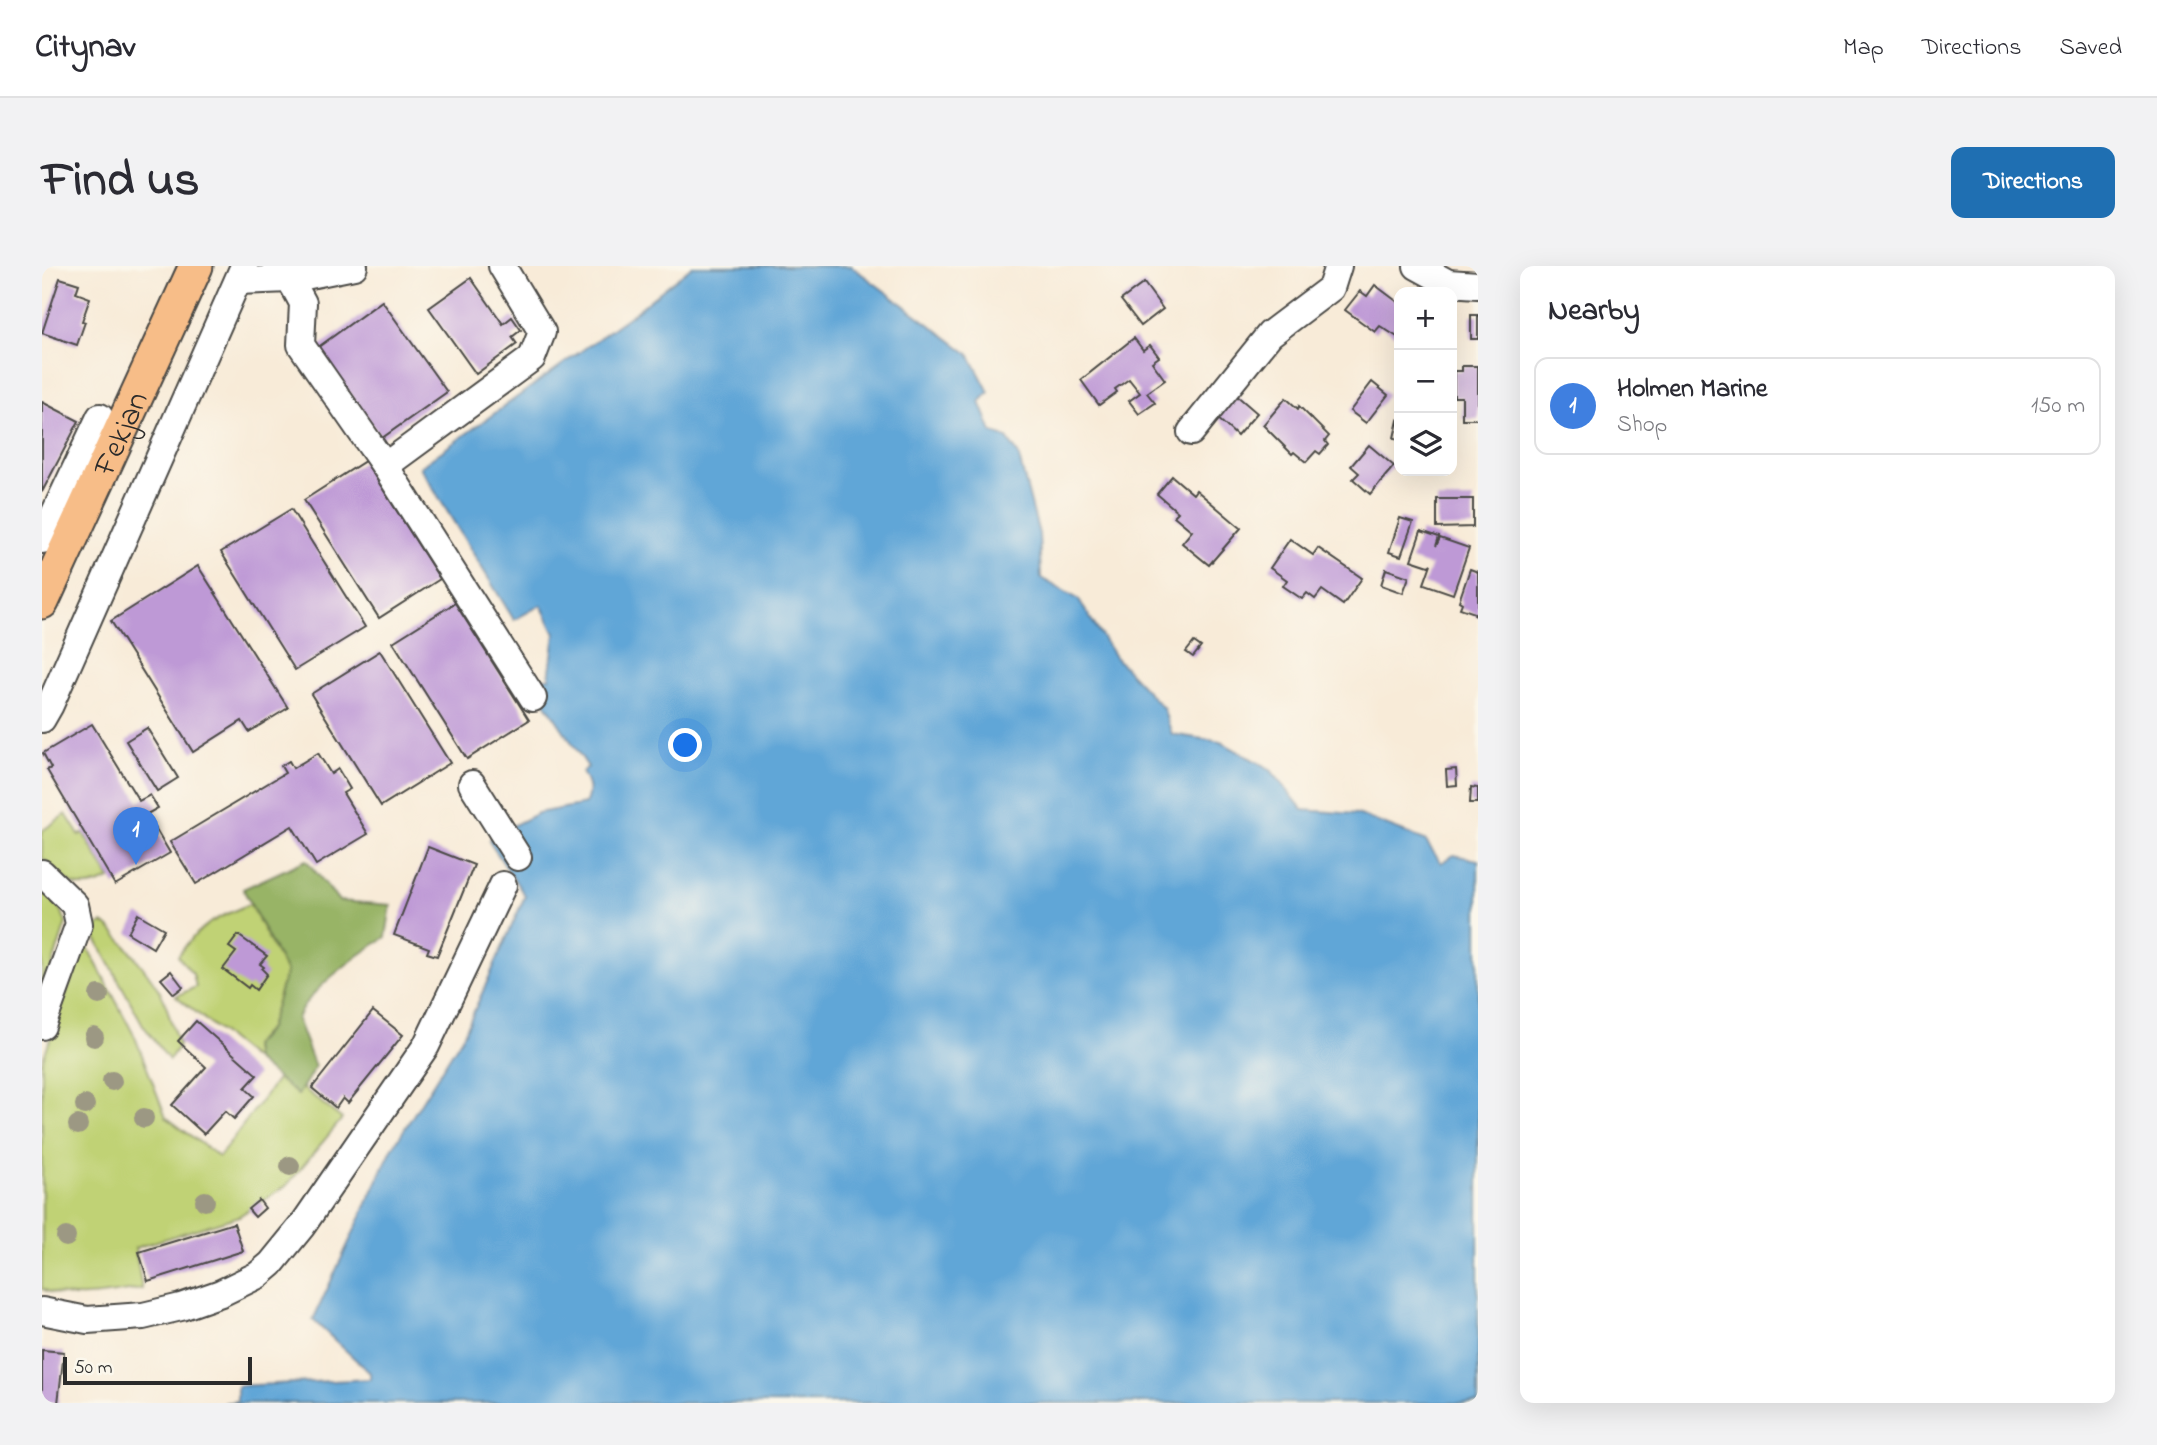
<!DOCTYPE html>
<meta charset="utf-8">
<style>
body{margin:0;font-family:"Indie Flower",sans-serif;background:#f2f2f3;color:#2b2b33}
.controls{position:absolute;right:21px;top:21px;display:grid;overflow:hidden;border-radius:14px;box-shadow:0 7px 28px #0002}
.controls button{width:63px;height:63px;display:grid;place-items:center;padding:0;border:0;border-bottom:2px solid #e1e1e2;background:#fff;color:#2b2b33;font:35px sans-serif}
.scale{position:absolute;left:21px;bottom:18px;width:189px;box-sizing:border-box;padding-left:7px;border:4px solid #2b2b2b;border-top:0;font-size:19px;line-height:24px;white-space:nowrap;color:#2b2b2b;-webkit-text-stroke:5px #fbf7ec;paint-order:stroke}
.you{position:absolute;left:644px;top:480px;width:24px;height:24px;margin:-18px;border:5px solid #fff;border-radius:50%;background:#1a73e8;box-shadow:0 0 0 10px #1a73e833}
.badge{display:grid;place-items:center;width:46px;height:46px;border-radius:50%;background:#1f6fb2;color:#fff;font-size:23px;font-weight:700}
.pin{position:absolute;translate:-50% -58px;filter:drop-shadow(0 2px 4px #0008)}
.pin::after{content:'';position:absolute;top:37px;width:24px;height:21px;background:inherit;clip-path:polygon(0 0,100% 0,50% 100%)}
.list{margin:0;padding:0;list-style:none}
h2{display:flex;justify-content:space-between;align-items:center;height:91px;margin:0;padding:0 28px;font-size:30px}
h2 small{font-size:23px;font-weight:400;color:#7c7c81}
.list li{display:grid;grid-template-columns:46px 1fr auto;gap:21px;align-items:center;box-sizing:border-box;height:98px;margin:0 14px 14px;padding:0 14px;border:2px solid #e1e1e2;border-radius:14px}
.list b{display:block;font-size:26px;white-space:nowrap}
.list p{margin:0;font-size:23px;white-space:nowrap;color:#7c7c81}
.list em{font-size:23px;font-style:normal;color:#7c7c81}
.icon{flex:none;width:38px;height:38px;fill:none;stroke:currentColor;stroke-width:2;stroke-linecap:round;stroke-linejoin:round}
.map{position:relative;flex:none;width:1436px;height:1137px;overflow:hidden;border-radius:14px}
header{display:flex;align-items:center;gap:42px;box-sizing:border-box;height:98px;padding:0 35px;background:#fff;border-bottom:2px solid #e1e1e2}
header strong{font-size:33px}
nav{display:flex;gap:38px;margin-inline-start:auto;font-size:24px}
.intro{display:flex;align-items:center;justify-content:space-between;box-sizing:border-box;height:168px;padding:0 42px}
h1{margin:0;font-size:49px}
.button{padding:18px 32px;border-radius:14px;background:#1f6fb2;color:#fff;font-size:24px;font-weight:700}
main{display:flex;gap:42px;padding:0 42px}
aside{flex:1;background:#fff;border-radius:14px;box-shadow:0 7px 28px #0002}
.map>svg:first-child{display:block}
.green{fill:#c0d275;stroke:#767e50;stroke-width:2}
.forest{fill:#98b466;stroke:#627048;stroke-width:2}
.water{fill:#61a6d7;stroke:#466881;stroke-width:2}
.building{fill:#be99d6}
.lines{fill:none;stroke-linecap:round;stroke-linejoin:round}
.minor-casing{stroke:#4a4845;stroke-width:30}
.major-casing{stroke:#4a4845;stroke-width:37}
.minor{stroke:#fff;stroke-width:26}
.major{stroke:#f7bd88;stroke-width:33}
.tree{fill:#9c9883}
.labels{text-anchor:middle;stroke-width:5;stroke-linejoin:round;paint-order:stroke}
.street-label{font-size:32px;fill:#2b2b2b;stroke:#fbf7ec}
</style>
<header>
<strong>Citynav</strong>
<nav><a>Map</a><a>Directions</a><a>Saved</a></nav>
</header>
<div class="intro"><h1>Find us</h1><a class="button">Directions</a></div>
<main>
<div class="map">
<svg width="1436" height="1137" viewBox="0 0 1436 1137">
<rect width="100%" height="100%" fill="#fbf7ec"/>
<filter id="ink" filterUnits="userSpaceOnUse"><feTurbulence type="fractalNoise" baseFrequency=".0143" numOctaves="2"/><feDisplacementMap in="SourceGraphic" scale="14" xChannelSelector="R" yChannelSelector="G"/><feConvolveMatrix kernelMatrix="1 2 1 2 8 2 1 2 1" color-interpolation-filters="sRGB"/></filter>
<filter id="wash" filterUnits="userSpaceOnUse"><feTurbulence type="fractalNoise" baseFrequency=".00686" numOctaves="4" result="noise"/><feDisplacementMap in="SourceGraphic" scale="28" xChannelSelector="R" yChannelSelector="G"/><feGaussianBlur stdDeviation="1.57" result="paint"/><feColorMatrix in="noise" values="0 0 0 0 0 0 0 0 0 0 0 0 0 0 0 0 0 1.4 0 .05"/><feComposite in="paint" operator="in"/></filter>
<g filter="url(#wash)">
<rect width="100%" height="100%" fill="#f8ebd8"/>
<g class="green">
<path d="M 24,548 L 37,569 L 41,567 L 68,613 C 31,630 26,616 0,591 L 0,565 Z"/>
<path d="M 0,623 L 19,643 L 24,657 L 0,731 Z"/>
<path d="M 208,638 L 244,706 L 227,762 L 211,780 L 213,794 L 134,730 L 154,721 L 151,708 L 136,690 C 158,658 174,652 208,638 Z"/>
<path d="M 61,657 C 75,665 117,720 123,736 C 128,751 131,765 137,779 L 127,794 L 101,759 L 52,669 L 56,659 Z"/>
<path d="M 41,680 L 45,680 L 93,771 L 124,851 L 177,891 L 237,811 L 256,828 L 261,822 L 300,853 L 245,919 L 197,950 L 93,982 L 100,1023 C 69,1027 30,1037 0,1023 L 0,796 Z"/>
</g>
<path class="forest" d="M 264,594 L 297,635 L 349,639 L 344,671 C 316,689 266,723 255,753 L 273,801 L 256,829 L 213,794 L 211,780 L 227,762 L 244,706 L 201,623 Z"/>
<path class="water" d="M 650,0 L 809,0 L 927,88 L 947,126 L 938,136 L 950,166 L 965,172 L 976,188 L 997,268 L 999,312 L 1036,333 L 1073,391 L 1121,442 L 1130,468 L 1179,476 L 1228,503 L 1261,544 L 1315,548 L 1383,574 L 1399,597 L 1412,589 L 1436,594 L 1436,1137 L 182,1137 L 195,1135 L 195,1120 L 328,1113 L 328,1107 L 271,1054 L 350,883 L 422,768 L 483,630 L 447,575 L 450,570 L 496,547 L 543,538 C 549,525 547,519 540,506 L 546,501 L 498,429 L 501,412 L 507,412 L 513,368 L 499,339 L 472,354 L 378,201 L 592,47 Z"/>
<g id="blocks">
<g class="building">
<path d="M 18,12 L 37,18 L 34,27 L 48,32 L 40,55 L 43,56 L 35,79 L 0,67 Z"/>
<path d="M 429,12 L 461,58 L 470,51 L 479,64 L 470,71 L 475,78 L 434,108 L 387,42 Z"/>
<path d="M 1102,17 L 1121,43 L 1099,60 L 1079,34 Z"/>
<path d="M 1333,19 L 1357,37 L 1357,72 L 1338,60 L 1333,66 L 1303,44 L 1318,25 L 1325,30 Z"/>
<path d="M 340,35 L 405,126 L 340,172 L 275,82 Z"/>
<rect x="1429" y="49" width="7" height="24"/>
<path d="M 1092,72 L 1101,84 L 1108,79 L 1117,91 L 1110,96 L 1123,114 L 1105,127 L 1113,137 L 1097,148 L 1087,135 L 1098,127 L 1087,113 L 1073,123 L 1075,126 L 1057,139 L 1039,114 Z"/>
<path d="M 1420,100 L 1436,100 L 1436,153 L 1420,153 L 1420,131 L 1412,131 L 1412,105 L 1420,105 Z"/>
<path d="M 1330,116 L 1346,129 L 1324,157 L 1308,145 Z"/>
<path d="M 1193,128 L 1215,147 L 1195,170 L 1173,150 Z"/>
<path d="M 1244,132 L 1256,143 L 1257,140 L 1287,170 L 1283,175 L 1286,179 L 1278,188 L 1274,185 L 1264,196 L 1252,186 L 1250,188 L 1221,159 Z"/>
<path d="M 0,136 L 37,155 L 0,226 Z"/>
<path d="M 1356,154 L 1357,155 L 1357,173 L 1352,172 Z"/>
<path d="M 1327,179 L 1352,200 L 1328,228 L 1311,213 L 1317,207 L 1309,200 Z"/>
<path d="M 323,195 L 398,313 L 337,352 L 262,234 Z"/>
<path d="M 1130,210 L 1151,228 L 1154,224 L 1199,262 L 1167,299 L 1140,277 L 1150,265 L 1132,250 L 1136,246 L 1115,228 Z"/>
<path d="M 1395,233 L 1431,233 L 1431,261 L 1395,262 Z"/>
<path d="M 249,243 L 323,361 L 253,404 L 179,286 Z"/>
<path d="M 1358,252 L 1371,256 L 1359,290 L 1347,286 Z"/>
<path d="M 1379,265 L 1397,271 L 1394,280 L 1398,272 L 1427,282 L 1411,328 L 1382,318 L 1389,298 L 1387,300 L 1369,294 Z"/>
<path d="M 1248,273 L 1271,289 L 1276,282 L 1320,312 L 1301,339 L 1280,324 L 1273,333 L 1265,327 L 1260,333 L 1241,320 L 1245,314 L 1228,302 Z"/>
<path d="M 156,300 L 246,442 L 207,466 L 200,455 L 151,486 L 69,355 Z"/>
<path d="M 1344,303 L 1367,311 L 1361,327 L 1339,319 Z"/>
<path d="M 1428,303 L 1436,306 L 1436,351 L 1432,349 L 1433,347 L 1418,342 L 1420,337 L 1417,335 Z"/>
<path d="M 413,337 L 487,454 L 425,493 L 351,376 Z"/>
<path d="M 1152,376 L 1159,381 L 1151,391 L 1144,386 Z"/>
<path d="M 338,385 L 408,497 L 339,540 L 269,428 Z"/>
<path d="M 50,458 L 97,535 L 108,529 L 116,542 L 105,548 L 128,587 L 73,619 L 5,504 L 9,502 L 1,487 Z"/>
<path d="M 105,462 L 136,512 L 115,525 L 84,475 Z"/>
<path d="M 276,487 L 289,508 L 296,503 L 308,523 L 301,527 L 326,568 L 274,599 L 250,560 L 154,618 L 128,576 L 243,507 L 239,500 L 247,495 L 251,502 Z"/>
<path d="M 1414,503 L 1415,519 L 1405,520 L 1404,504 Z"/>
<path d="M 1429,521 L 1436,522 L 1436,537 L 1428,537 Z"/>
<path d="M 386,581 L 432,599 L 395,690 L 385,687 L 387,682 L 352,669 Z"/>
<path d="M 96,648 L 122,663 L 111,682 L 86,667 Z"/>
<path d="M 196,669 L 225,690 L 218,698 L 222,701 L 220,703 L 225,708 L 214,724 L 208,719 L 206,722 L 181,703 L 194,686 L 187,681 Z"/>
<path d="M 129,705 L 141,721 L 132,728 L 119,713 Z"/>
<path d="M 331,745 L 361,769 L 306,837 L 301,832 L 294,842 L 270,822 Z"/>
<path d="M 154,755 L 215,809 L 203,822 L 212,830 L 192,853 L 183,845 L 162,868 L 130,839 L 164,801 L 136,775 Z"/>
<path d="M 217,934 L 223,942 L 213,951 L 206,943 Z"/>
<path d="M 192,957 L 201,985 L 106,1015 L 97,986 Z"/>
<path d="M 0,1084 L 22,1086 L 16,1137 L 0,1136 Z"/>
</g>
</g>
</g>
<g filter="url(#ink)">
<use href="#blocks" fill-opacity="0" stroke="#4a4845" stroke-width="2"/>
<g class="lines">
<defs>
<g id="minor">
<path d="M 1375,0 L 1406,17 L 1436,19"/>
<path d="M 248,13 L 261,37 L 259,79 L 343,200 L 490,92 L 500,66 L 460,0"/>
<path d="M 196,15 L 248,13 L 312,0"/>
<path d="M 1149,166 L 1228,68 L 1289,22 L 1296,0"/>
<path d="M 343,200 L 491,432"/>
<path d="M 0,274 L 58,151"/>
<path d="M 0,453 L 8,439 L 202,0"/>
<path d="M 430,518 L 476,591"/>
<path d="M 0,607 L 33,639 L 37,658 L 0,760"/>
<path d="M 0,1045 L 45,1054 L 101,1050 L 139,1041 L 179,1027 L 216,1009 L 229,998 L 260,960 L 384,780 L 461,619"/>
</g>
<g id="major">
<path id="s1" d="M 0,336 L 154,0"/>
</g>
</defs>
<use href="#minor" class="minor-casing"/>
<use href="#major" class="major-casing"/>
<use href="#minor" class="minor"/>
<use href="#major" class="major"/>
</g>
<g class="tree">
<circle cx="57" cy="729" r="10"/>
<circle cx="52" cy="771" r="10"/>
<circle cx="70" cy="815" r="10"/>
<circle cx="43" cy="839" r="10"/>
<circle cx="102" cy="852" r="10"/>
<circle cx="36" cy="859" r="10"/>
<circle cx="248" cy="900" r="10"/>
<circle cx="163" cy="935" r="10"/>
<circle cx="24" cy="971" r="10"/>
</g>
</g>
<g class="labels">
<g class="street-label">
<text dy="11" stroke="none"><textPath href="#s1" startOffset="186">Fekjan</textPath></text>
</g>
</g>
</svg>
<div class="controls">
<button>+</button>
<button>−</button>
<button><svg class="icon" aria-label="layers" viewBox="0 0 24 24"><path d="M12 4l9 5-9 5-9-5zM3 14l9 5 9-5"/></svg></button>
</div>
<div class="scale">50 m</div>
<div class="you"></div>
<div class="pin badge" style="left:94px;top:599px;background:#3f7fe0">1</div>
</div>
<aside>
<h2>Nearby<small></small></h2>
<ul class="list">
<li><span class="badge" style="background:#3f7fe0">1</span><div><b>Holmen Marine</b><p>Shop</p></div><em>150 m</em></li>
</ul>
</aside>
</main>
